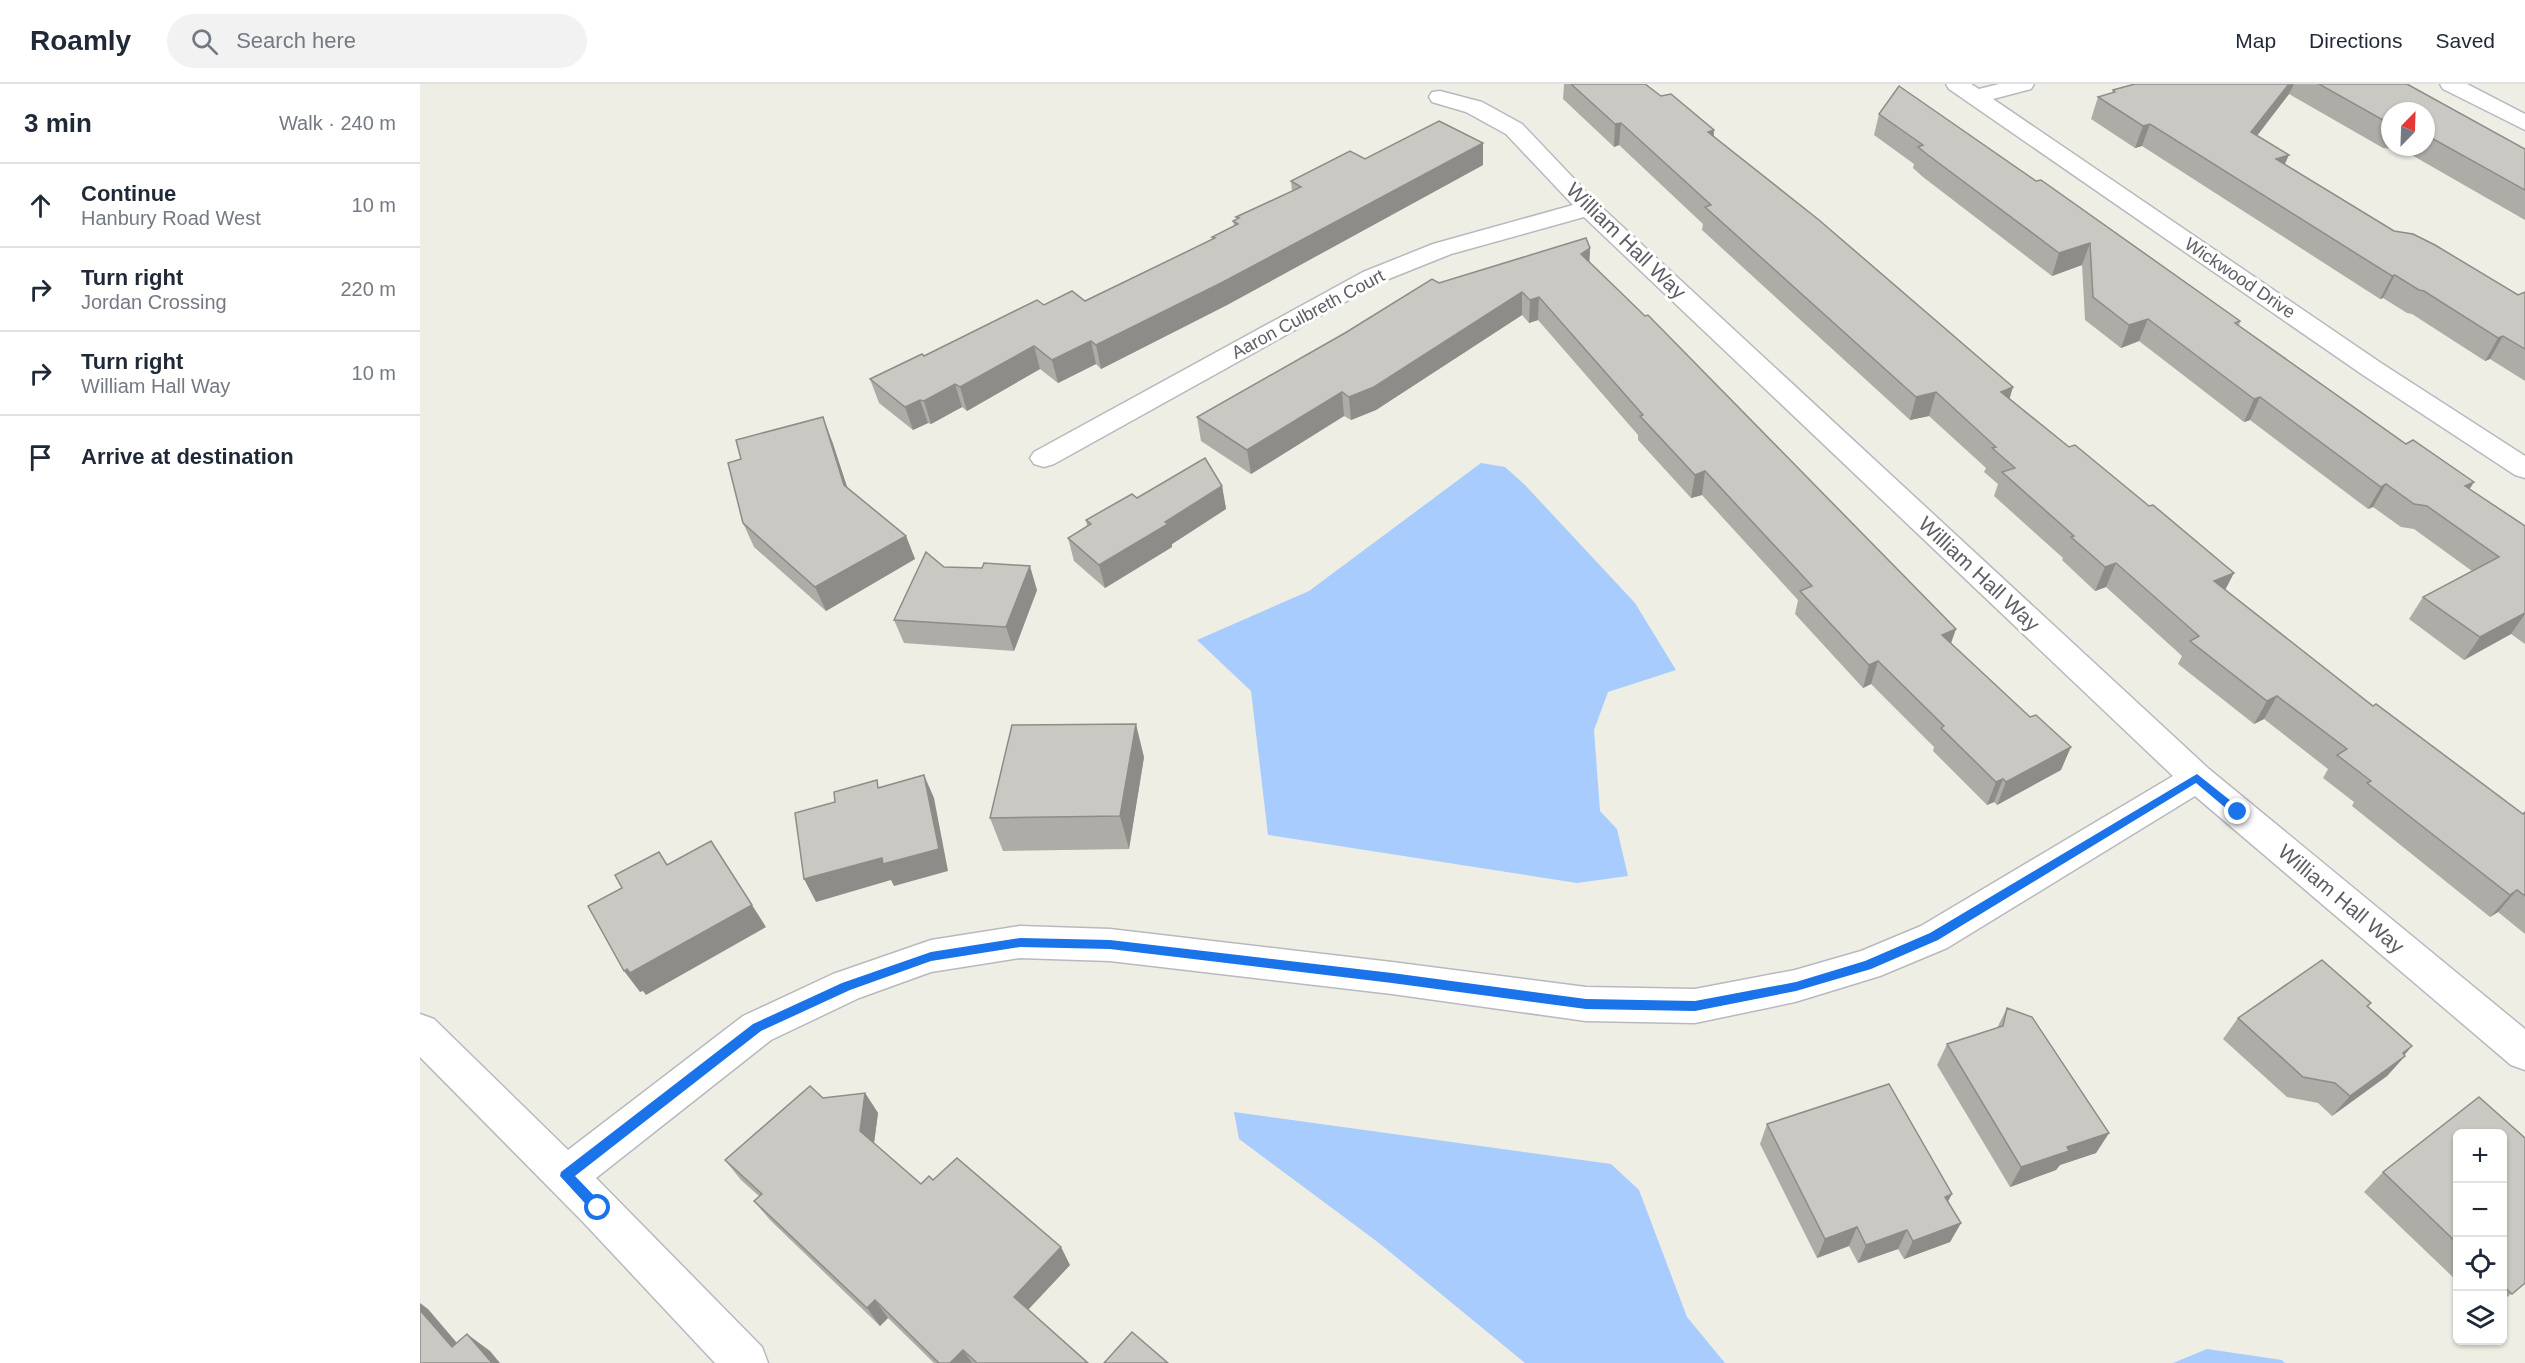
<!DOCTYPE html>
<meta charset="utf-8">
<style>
body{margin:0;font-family:Arial,sans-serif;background:#f2f2f3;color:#1f2937}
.controls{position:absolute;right:18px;bottom:18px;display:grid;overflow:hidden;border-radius:9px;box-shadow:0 2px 4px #0004}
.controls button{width:54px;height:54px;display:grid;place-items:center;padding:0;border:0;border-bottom:2px solid #e0e1e3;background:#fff;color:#1f2937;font:30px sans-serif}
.compass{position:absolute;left:1961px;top:18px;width:54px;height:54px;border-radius:50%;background:#fff;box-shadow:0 2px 4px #0004;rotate:23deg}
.stop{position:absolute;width:18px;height:18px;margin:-14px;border:4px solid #1a73e8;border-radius:50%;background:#fff}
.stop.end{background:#1a73e8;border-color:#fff;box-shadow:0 2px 6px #0008}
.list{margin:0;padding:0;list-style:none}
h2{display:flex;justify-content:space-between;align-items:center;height:78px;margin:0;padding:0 24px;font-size:26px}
h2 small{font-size:20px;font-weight:400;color:#747a83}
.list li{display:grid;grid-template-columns:39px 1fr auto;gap:18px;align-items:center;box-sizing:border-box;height:84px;padding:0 24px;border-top:2px solid #e0e1e3}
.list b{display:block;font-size:22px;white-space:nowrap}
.list p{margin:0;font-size:20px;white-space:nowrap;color:#747a83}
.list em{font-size:20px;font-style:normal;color:#747a83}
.icon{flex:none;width:33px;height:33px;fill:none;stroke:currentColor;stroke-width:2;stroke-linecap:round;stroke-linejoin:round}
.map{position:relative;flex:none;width:2105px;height:1279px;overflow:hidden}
header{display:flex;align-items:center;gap:36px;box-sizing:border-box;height:84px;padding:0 30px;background:#fff;border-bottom:2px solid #e0e1e3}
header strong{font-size:28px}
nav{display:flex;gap:33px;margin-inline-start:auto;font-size:21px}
.search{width:420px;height:54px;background:#f2f2f3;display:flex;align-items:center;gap:15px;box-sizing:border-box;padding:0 21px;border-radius:33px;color:#747a83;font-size:22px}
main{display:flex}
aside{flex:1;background:#fff}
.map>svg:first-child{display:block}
.water{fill:#a7ccfd}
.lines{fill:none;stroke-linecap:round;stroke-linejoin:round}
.minor-casing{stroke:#b7b9bf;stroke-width:3}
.minor{fill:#fff;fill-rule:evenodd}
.wall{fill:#aeaca7;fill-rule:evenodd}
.shaded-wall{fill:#8d8c88}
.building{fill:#cac8c2;stroke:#8d8c88;stroke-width:1.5}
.route{fill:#1a73e8}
.labels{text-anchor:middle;stroke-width:6;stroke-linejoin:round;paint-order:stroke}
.far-street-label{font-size:18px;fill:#5d5f65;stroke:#fff}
.street-label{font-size:21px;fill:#5d5f65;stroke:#fff}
</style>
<header>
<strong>Roamly</strong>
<div class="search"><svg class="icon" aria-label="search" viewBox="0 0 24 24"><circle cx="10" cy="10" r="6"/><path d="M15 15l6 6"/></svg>Search here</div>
<nav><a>Map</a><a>Directions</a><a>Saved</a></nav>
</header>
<main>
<aside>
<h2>3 min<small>Walk · 240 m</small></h2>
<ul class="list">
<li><svg class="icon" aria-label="ahead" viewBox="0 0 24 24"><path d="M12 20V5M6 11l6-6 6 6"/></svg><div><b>Continue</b><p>Hanbury Road West</p></div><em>10 m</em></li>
<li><svg class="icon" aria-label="right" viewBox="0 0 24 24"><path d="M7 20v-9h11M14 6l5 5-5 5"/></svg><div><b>Turn right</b><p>Jordan Crossing</p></div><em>220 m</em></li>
<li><svg class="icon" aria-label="right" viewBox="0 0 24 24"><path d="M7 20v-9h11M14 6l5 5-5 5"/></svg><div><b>Turn right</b><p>William Hall Way</p></div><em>10 m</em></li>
<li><svg class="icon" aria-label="arrive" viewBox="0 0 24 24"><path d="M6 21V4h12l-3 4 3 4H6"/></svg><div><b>Arrive at destination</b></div></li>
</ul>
</aside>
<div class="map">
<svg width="2105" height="1279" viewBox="0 0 2105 1279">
<rect width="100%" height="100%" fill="#efeee5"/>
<g class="water">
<path d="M 1061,379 L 1085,383 L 1105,401 L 1215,519 L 1256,586 L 1188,608 L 1174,646 L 1180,727 L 1197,745 L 1208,792 L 1157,799 L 848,751 L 831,607 L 777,556 L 889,507 Z"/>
<path d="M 814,1028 L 1191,1080 L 1219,1106 L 1267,1233 L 1305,1279 L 1105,1279 L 959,1159 L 819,1055 Z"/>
<path d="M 1787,1265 L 1862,1276 L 1865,1279 L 1753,1279 Z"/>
</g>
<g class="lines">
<defs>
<g id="minor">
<path d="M 1526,0 L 1551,0 L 1559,5 L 1579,0 L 1614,0 L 1611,5 L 1573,15 L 1961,279 L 2105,372 L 2105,394 L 2095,391 L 1943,291 L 1529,5 Z"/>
<path d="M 2020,0 L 2047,0 L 2105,30 L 2105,46 L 2023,5 Z"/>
<path d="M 1020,7 L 1062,18 L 1102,40 L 1177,119 L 1789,685 L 2105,945 L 2105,986 L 2091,981 L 1775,712 L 1527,864 L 1460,892 L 1375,918 L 1275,939 L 1166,937 L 972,910 L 690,877 L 600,874 L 511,888 L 439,914 L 351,956 L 176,1094 L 342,1263 L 348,1279 L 295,1279 L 163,1138 L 0,973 L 0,930 L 14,935 L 148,1066 L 323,932 L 413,890 L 511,856 L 600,842 L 690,845 L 972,878 L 1166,903 L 1275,905 L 1375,886 L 1441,867 L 1501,842 L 1753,692 L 1164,133 L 1031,170 L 961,198 L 634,380 L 624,383 L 614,380 L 610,374 L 614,368 L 943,188 L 1013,160 L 1153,121 L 1086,50 L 1046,28 L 1012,18 L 1009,13 L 1012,8 Z"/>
</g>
</defs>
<use href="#minor" class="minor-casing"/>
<use href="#minor" class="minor"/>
</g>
<g class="wall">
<path d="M 1144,0 L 1225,0 L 1241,12 L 1294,46 L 1294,52 L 1805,505 L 1953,622 L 2103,730 L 2105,728 L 2105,850 L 2078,828 L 2070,833 L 1932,722 L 1934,718 L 1903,694 L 1908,685 L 1844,635 L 1834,640 L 1758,580 L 1762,572 L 1686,503 L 1675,507 L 1642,476 L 1643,474 L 1574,412 L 1578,400 L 1564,388 L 1566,384 L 1509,332 L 1490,336 L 1282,146 L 1283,140 L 1199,61 L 1194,63 L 1143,15 Z"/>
<path d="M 1715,0 L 1987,0 L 2105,65 L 2105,136 L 1983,66 L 1963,64 L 1869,10 L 1837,52 L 1865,80 L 1974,147 L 2098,211 L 2105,208 L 2105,297 L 2070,275 L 2065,277 L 1992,230 L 1987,229 L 1963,214 L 1960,215 L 1722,62 L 1715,64 L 1671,35 L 1678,13 L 1692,9 L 1693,6 ZM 1970,27 L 2006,27 L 2006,63 L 1970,63 Z"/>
<path d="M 1459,30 L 1820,237 L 1819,242 L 2050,406 L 2105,442 L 2105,560 L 2091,550 L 2044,576 L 1989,535 L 2003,513 L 2052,487 L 1994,445 L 1981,443 L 1953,423 L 1948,425 L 1830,336 L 1824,338 L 1719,257 L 1701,264 L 1665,236 L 1662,181 L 1632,192 L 1503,93 L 1493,84 L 1494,80 L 1454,51 Z"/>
<path d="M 945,75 L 1063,81 L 807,221 L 681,285 L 676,280 L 638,299 L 620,285 L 547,327 L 542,323 L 511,340 L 508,339 L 493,346 L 459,319 L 450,295 L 624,221 L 665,217 L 792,155 L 792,153 L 814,142 L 813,137 L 817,135 L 816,133 L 872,107 L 871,97 Z"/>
<path d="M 1170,164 L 1169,179 L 1531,560 L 1641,686 L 1577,721 L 1574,718 L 1567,721 L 1513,667 L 1514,663 L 1451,600 L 1443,604 L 1375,530 L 1378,516 L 1282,411 L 1271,414 L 1218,356 L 1218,351 L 1118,236 L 1109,239 L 1102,231 L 956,326 L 931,336 L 924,332 L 831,390 L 781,357 L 777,333 L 1019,199 Z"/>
<path d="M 412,357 L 427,403 L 486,452 L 495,475 L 406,527 L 334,463 L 323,439 Z"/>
<path d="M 802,402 L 806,425 L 752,460 L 752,463 L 685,504 L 654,477 L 648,454 L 667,442 L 666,436 L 717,414 Z"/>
<path d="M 524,483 L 617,506 L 594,567 L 484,559 L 474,536 Z"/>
<path d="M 724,673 L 709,765 L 583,767 L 570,734 Z"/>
<path d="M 1951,919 L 1948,923 L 1992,962 L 1984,971 L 1985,972 L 1967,992 L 1912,1032 L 1898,1019 L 1867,1013 L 1803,955 L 1818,934 Z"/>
<path d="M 1587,924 L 1689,1049 L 1676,1069 L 1640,1081 L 1636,1086 L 1590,1103 L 1517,981 L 1527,960 L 1577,944 Z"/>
<path d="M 445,1009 L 458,1029 L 454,1059 L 501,1100 L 513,1096 L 650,1181 L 608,1226 L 668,1279 L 514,1279 L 468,1234 L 460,1242 L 350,1136 L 334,1117 L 340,1113 L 321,1096 L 305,1076 L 403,1014 Z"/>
<path d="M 2059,1013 L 2105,1054 L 2105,1199 L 2082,1217 L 2082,1050 L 2037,1050 L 2037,1197 L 1944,1108 L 1963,1088 Z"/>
<path d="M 1347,1040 L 1528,1118 L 1541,1139 L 1530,1158 L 1484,1175 L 1478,1165 L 1438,1179 L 1429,1162 L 1397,1174 L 1340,1060 Z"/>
</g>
<g class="shaded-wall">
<path d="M 1869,0 L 1874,0 L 1869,10 L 1822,71 L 1831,48 Z"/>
<path d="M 1201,39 L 1199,61 L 1194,63 L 1195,40 Z"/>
<path d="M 1730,40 L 1722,62 L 1715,64 L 1723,42 Z"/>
<path d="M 1294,46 L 1292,69 L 1288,48 Z"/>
<path d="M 1063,59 L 1063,81 L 807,221 L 681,285 L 676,261 Z"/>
<path d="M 1869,71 L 1859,93 L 1856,75 Z"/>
<path d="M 1670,159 L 1662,181 L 1632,192 L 1639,169 Z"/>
<path d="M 1170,164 L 1169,187 L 1161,170 Z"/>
<path d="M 1975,191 L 1963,214 L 1960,215 L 1972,192 Z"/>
<path d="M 1102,208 L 1102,231 L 956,326 L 931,336 L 929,313 Z"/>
<path d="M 1119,213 L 1118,236 L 1109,239 L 1110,216 Z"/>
<path d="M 1728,235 L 1719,257 L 1701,264 L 1709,241 Z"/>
<path d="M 2083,252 L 2070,275 L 2065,277 L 2078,254 Z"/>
<path d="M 671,257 L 676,280 L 638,299 L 632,276 Z"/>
<path d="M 614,262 L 620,285 L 547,327 L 540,303 Z"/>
<path d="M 535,300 L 542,323 L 511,340 L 504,317 Z"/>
<path d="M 1593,303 L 1586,327 L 1581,308 Z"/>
<path d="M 922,308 L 924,332 L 831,390 L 827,366 Z"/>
<path d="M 1516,308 L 1509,332 L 1490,336 L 1496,313 Z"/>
<path d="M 1840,313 L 1830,336 L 1824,338 L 1834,315 Z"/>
<path d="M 500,316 L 508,339 L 493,346 L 485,323 Z"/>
<path d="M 403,333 L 412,357 L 434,424 L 424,401 Z"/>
<path d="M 1285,387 L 1282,411 L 1271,414 L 1275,391 Z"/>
<path d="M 2054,398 L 2040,421 L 2045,402 Z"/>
<path d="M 1966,400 L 1953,423 L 1948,425 L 1961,403 Z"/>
<path d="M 802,402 L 806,425 L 752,460 L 752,463 L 685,504 L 679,481 Z"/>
<path d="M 486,452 L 495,475 L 406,527 L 395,503 Z"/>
<path d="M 1696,479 L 1686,503 L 1675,507 L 1685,483 Z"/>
<path d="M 610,482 L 617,506 L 594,567 L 586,543 Z"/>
<path d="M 1814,489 L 1802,512 L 1794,497 Z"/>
<path d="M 2105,529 L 2105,530 L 2091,550 L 2044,576 L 2060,553 Z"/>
<path d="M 1536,545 L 1528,568 L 1522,551 Z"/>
<path d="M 1458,577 L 1451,600 L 1443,604 L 1449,581 Z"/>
<path d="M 1857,612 L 1844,635 L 1834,640 L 1847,617 Z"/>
<path d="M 716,640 L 724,673 L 709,765 L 700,732 Z"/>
<path d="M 1651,663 L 1641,686 L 1577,721 L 1586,698 Z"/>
<path d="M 504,691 L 514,714 L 528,787 L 474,802 L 471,796 L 396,818 L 384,795 Z"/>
<path d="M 1583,695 L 1574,718 L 1567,721 L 1576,698 Z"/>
<path d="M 2097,806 L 2078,828 L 2070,833 L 2090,811 Z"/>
<path d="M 332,821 L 346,843 L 226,911 L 223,907 L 220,908 L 204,887 Z"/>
<path d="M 1992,962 L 1981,975 L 1985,972 L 1967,992 L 1912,1032 L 1930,1012 Z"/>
<path d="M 445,1009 L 458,1029 L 453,1067 L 440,1047 Z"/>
<path d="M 1689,1049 L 1676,1069 L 1640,1081 L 1636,1086 L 1590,1103 L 1601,1083 L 1647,1063 Z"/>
<path d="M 1532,1110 L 1522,1129 L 1525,1113 Z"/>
<path d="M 1541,1139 L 1530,1158 L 1484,1175 L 1493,1157 Z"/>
<path d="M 1437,1143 L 1429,1162 L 1397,1174 L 1405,1155 Z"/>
<path d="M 1487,1146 L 1478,1165 L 1438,1179 L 1446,1161 Z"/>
<path d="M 641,1163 L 650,1181 L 604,1230 L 594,1213 Z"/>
<path d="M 455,1216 L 468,1234 L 460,1242 L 447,1224 Z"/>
<path d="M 0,1219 L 8,1225 L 54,1279 L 32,1263 L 0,1226 Z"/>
<path d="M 47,1250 L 70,1267 L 80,1279 L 72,1279 Z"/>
<path d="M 543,1266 L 552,1279 L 530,1279 Z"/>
</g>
<g class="building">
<path d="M 1151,0 L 1225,0 L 1241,12 L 1251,10 L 1294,46 L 1288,48 L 1399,136 L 1593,303 L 1581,308 L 1649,363 L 1655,361 L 1729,422 L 1733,421 L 1814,489 L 1794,497 L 1953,622 L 1956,620 L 2103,730 L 2105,728 L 2105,812 L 2097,806 L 2090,811 L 1947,699 L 1951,697 L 1917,671 L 1927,665 L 1857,612 L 1847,617 L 1770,557 L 1779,552 L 1696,479 L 1685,483 L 1651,453 L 1654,452 L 1582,388 L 1595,384 L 1572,364 L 1576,363 L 1516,308 L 1496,313 L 1285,123 L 1291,121 L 1201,39 L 1195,40 Z"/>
<path d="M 1715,0 L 1869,0 L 1831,48 L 1869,71 L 1856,75 L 1974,147 L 1993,150 L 2015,161 L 2098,211 L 2105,208 L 2105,265 L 2083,252 L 2078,254 L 2004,207 L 1999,206 L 1975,191 L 1972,192 L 1730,40 L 1723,42 L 1678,13 L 1695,8 L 1693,6 Z"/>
<path d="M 1899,0 L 1987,0 L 2105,65 L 2105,106 L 2006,51 L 2006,27 L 1970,27 L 1970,40 Z"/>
<path d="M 1479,2 L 1616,97 L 1621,96 L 1820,237 L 1815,239 L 1986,360 L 1993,356 L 2054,398 L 2045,402 L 2105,442 L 2105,529 L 2060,553 L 2003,513 L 2079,473 L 2007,422 L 1994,420 L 1966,400 L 1961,403 L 1840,313 L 1834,315 L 1728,235 L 1709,241 L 1673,213 L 1670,159 L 1639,169 L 1508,71 L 1498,63 L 1503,61 L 1459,30 Z"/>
<path d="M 1019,37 L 1063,59 L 803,198 L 676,261 L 671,257 L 632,276 L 614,262 L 540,303 L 535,300 L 504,317 L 500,316 L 485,323 L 450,295 L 502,270 L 504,272 L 617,216 L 624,221 L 652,207 L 665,217 L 795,154 L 792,153 L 818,140 L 813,137 L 819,134 L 816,133 L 881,103 L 871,97 L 930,67 L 945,75 Z"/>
<path d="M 1166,154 L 1170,164 L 1161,170 L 1225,232 L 1228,231 L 1536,545 L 1522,551 L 1610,633 L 1616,631 L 1651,663 L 1586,698 L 1583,695 L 1576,698 L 1521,644 L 1524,642 L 1458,577 L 1449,581 L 1380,507 L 1392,502 L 1285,387 L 1275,391 L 1220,332 L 1223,331 L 1119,213 L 1110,216 L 1102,208 L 954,303 L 929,313 L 922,308 L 827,366 L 777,333 L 925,249 L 1012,195 L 1019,199 Z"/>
<path d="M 403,333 L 424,401 L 486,452 L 395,503 L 323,439 L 308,379 L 321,375 L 316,356 Z"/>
<path d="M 785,374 L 802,402 L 745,438 L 748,440 L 679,481 L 648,454 L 671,440 L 666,436 L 712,410 L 717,414 Z"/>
<path d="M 506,468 L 524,483 L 562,484 L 564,479 L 610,482 L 586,543 L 474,536 Z"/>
<path d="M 716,640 L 700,732 L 570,734 L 592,641 Z"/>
<path d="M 504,691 L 519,765 L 463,780 L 462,774 L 384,795 L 375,729 L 415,718 L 414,708 L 457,696 L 458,704 Z"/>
<path d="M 291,757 L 332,821 L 210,889 L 207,885 L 204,887 L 168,822 L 202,804 L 195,791 L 239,768 L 247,781 Z"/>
<path d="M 1902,876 L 1951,919 L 1947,922 L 1992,962 L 1983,969 L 1985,972 L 1930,1012 L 1915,999 L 1883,993 L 1818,934 Z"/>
<path d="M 1587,924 L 1612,933 L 1689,1049 L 1647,1063 L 1649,1067 L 1601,1083 L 1527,960 L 1583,942 Z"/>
<path d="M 1469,1000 L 1532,1110 L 1525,1113 L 1541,1139 L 1493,1157 L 1487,1146 L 1446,1161 L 1437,1143 L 1405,1155 L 1347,1040 Z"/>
<path d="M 390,1002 L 403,1014 L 445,1009 L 440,1047 L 501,1100 L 509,1092 L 513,1096 L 537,1074 L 641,1163 L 594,1213 L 668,1279 L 557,1279 L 543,1266 L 530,1279 L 519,1279 L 455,1216 L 447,1224 L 334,1117 L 342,1110 L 305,1076 Z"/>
<path d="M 2059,1013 L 2105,1054 L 2105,1199 L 2092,1210 L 2082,1201 L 2082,1050 L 2037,1050 L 2037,1159 L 1963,1088 Z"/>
<path d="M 0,1226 L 32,1263 L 47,1250 L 72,1279 L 0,1279 Z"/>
<path d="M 712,1248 L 748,1279 L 684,1279 Z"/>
</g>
<path class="route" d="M 1777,690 L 1821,725 L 1821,731 L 1814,731 L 1776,699 L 1518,856 L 1451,885 L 1376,907 L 1275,927 L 1166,925 L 972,899 L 690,865 L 600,863 L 511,877 L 430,906 L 341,947 L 155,1092 L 182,1120 L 184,1124 L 182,1128 L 173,1128 L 140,1092 L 141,1088 L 333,940 L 422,899 L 511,868 L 600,854 L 690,856 L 972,889 L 1166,915 L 1275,917 L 1376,898 L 1445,877 L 1510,849 Z"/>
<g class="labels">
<g class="far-street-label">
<text transform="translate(1820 194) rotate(34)" y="6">Wickwood Drive</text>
<text transform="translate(888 230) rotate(-28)" y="6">Aaron Culbreth Court</text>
</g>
<g class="street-label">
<text transform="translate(1206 157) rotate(44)" y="7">William Hall Way</text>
<text transform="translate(1559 490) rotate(43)" y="7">William Hall Way</text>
<text transform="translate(1921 815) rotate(40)" y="7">William Hall Way</text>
</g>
</g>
</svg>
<div class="controls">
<button>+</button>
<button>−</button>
<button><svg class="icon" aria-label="locate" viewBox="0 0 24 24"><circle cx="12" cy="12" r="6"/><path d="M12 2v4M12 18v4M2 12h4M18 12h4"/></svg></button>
<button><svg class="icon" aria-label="layers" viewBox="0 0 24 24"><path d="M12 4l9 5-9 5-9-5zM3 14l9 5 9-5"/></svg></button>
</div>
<svg class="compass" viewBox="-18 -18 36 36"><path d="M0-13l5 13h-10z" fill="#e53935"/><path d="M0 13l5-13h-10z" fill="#747a83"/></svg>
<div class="stop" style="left:178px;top:1124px"></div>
<div class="stop end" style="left:1818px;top:728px"></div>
</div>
</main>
